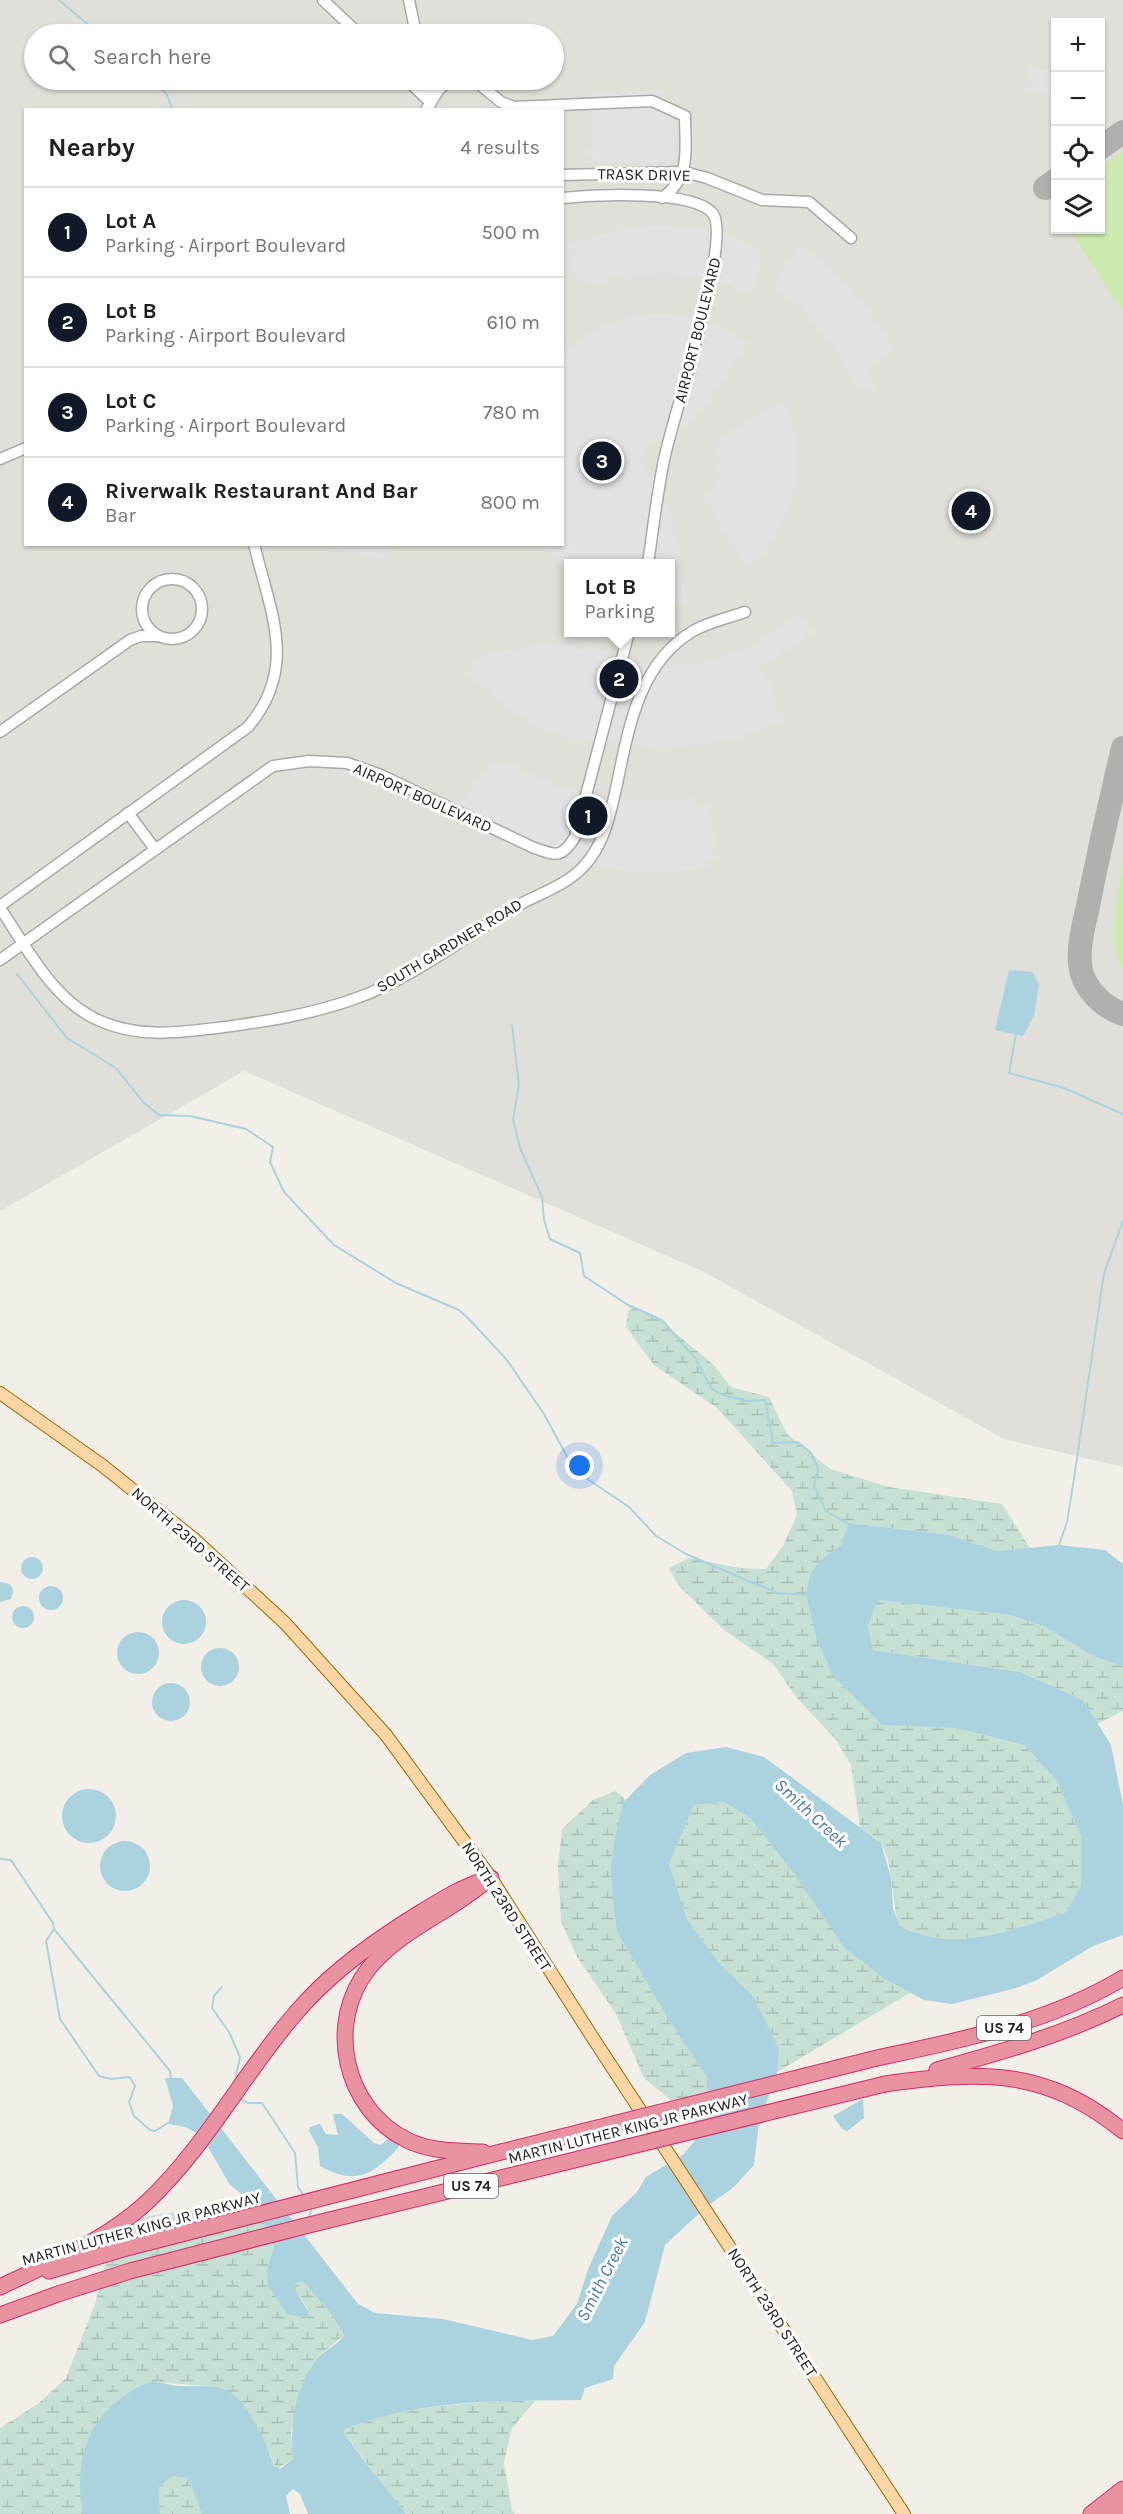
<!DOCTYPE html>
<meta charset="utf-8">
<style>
body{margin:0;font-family:Karla,sans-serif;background:#f2f2f2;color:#202124}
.controls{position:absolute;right:18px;top:18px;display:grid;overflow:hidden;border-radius:0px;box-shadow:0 2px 4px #0004}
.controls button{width:54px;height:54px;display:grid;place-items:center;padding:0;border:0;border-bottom:2px solid #e0e0e0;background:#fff;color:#202124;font:30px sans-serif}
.you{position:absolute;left:580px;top:1466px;width:21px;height:21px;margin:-15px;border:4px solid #fff;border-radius:50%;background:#1a73e8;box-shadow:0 0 0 9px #1a73e833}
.badge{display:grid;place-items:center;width:39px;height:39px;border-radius:50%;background:#111827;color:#fff;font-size:20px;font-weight:700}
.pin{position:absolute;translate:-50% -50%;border:3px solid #fff;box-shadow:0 2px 6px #0006}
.popup{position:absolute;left:564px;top:559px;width:111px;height:78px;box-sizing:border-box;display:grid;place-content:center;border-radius:0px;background:#fff;filter:drop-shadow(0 2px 4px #0005);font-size:20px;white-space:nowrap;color:#757577}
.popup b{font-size:22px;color:#202124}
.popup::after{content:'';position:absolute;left:50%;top:100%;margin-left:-12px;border:12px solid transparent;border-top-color:#fff}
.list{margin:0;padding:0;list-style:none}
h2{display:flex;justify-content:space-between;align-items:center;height:78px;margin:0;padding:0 24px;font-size:26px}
h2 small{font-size:20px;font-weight:400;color:#757577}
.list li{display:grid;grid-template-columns:39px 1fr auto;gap:18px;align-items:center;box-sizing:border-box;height:90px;padding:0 24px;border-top:2px solid #e0e0e0}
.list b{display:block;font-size:22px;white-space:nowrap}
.list p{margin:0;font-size:20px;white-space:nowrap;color:#757577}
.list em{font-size:20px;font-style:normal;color:#757577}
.icon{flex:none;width:33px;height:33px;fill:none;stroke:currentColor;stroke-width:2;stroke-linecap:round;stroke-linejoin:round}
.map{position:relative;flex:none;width:1123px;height:2514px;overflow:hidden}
.search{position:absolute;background:#fff;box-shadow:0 2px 4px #0004;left:24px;top:24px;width:540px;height:66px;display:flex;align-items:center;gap:15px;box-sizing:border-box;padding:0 21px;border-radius:33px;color:#757577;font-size:22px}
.panel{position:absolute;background:#fff;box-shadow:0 2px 4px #0004;left:24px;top:108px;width:540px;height:438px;border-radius:0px}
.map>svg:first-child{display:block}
.airport{fill:#e1dfda;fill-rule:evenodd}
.grass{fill:#cdebb0}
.wetland{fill:url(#wetland-marsh)}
.parking{fill:#e2e2e2}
.water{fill:#aad3df}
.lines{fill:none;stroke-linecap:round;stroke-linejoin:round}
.stream{stroke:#aad3df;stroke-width:2}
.taxiway{stroke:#b1b0ac;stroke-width:24}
.minor-casing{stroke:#a9a9a9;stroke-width:13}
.major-casing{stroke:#a06b00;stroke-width:14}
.highway-casing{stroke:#dc2a67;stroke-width:17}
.minor{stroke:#fff;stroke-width:10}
.major{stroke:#fcd6a4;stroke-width:12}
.highway{stroke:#e892a2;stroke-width:15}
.highway-bridge-casing{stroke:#dc2a67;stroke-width:17;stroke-linecap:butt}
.highway-bridge{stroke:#e892a2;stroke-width:15}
.labels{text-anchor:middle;stroke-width:6;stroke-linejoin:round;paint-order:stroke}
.shield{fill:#fff;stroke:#646464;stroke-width:1.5}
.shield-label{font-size:15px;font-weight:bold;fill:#222}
.street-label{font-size:16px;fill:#222;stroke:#fff}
.water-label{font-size:18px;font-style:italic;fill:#4a7aab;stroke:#fff}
</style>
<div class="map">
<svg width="1123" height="2514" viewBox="0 0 1123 2514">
<defs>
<pattern id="wetland-marsh" width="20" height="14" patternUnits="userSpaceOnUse" patternTransform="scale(1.5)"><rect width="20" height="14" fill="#c6e0d4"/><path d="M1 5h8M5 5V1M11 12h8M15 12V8" fill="none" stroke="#aac0b6"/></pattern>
</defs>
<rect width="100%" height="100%" fill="#f2efe9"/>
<path class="airport" d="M 0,0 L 1123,0 L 1123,1467 L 1004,1439 L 704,1272 L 244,1071 L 0,1211 ZM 1056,22 L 1100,22 L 1100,230 L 1056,230 ZM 34,34 L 554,34 L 554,80 L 34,80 ZM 26,110 L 562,110 L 562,544 L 26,544 ZM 568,564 L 670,564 L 670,632 L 568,632 Z"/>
<g class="grass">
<path d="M 1123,151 L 1123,308 L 1115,301 L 1070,230 L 1100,230 L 1101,167 Z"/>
<path d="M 1123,861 L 1123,968 C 1104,947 1120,887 1123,861 Z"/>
</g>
<g class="wetland">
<path d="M 633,1307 L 662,1320 L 670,1329 L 713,1364 L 731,1387 L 769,1397 L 787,1434 L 830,1469 L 889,1487 L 1002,1504 L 1030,1548 L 997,1551 L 950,1535 L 850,1523 L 841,1545 L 823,1558 L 862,1703 L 882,1724 L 956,1728 L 1024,1745 L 1057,1781 L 1081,1836 L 1081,1885 L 1066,1912 C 1014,1930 952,1954 900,1926 C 890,1901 895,1869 882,1845 C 878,1838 866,1832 860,1828 L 851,1765 L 836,1740 L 797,1698 L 773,1664 L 724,1630 L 678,1585 L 669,1568 L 689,1558 L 740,1568 L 766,1569 L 783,1546 L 797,1515 L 792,1491 L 717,1408 L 654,1365 L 626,1327 L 628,1311 Z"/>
<path d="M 878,1600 L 1010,1615 L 1043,1626 L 1093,1656 L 1123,1666 L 1123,1711 L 1097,1724 L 1083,1700 L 1020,1672 L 873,1650 L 868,1626 Z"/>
<path d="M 616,1791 L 626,1800 L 615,1836 L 611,1867 L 617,1932 L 668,2019 L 706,2076 L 710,2112 L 702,2126 L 644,2078 L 615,2012 L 577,1957 L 561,1921 L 558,1867 L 562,1829 L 593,1800 Z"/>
<path d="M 724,1802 L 750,1818 L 795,1875 L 886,1980 L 910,1993 L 777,2072 L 779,2049 L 753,1996 L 718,1962 L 687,1919 L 669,1864 L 694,1805 Z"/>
<path d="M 237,2203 L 256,2206 L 274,2246 L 267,2270 L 309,2311 L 295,2289 L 295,2283 L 303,2280 L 332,2315 L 344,2335 L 321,2354 L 291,2429 L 293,2459 L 276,2469 L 270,2453 L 208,2386 L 154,2382 L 81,2501 L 83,2514 L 0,2514 L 0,2428 L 39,2403 L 66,2378 L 95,2304 L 114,2230 L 150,2216 Z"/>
<path d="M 500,2401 L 535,2401 L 512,2428 L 504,2463 L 512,2510 L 515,2514 L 406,2514 L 344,2433 L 345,2429 C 400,2407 442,2406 500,2401 Z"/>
<path d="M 172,2476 L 188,2478 L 202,2514 L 160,2514 L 159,2487 Z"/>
</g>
<g class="parking">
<path d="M 1031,67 L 1055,72 L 1053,95 L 1026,91 Z"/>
<path d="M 665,90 L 665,97 L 673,104 L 675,162 L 593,163 L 593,156 L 588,155 L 588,149 L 592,148 L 592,100 L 595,92 Z"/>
<path d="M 652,226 L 689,227 L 716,232 L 761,248 L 758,254 L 765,257 L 749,294 L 724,283 L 673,273 L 629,274 L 587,286 L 584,280 L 577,282 L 567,256 L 573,253 L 570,244 L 618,230 Z"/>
<path d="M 799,244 L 830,267 L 858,294 L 895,350 L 868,369 L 875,389 L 862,392 L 859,386 L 854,388 L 839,356 L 823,333 L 799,307 L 771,286 Z"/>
<path d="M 660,313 L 698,318 L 724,328 L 749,343 L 701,412 L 669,442 L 657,441 L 650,444 L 643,456 L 646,472 L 661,480 L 675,521 L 687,604 L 670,606 L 670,564 L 568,564 L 568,572 L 542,545 L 562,544 L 563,353 L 600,326 L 628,318 Z"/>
<path d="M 786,399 L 798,436 L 799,480 L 791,509 L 779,533 L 764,554 L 746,569 L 703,500 L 712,486 L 718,470 L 716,440 Z"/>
<path d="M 320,545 L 391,545 L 387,560 Z"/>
<path d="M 798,614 L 814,633 L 762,667 L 786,721 L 738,738 L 710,744 L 653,747 L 561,736 L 538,727 L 505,707 L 467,674 L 482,655 L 539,645 L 568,645 L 585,651 L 588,645 L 610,653 L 608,662 L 617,663 L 617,660 L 662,666 L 699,663 L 752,645 Z"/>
<path d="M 501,760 L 558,786 L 596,796 L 647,801 L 698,798 L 699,806 L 709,805 L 717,858 L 707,860 L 708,868 L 670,872 L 626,871 L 555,860 L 498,838 L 463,820 L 467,812 L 459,806 L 490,762 L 496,767 Z"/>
</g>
<g class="water">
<path d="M 1009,970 L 1032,972 L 1039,984 L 1034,1016 L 1023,1036 L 995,1030 Z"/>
<path d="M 849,1523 L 950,1535 L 997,1551 L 1059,1545 L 1105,1550 L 1123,1564 L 1123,1666 L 1093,1656 L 1043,1626 L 1010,1615 L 878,1600 L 868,1626 L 873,1650 L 1020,1672 L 1083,1700 L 1111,1745 L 1123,1805 L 1123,1935 L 1093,1946 L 1037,1980 L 1013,1989 L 952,2004 L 924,2000 L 886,1980 L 844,1947 L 795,1875 L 750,1818 L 724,1802 L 694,1805 L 669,1864 L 687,1919 L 718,1962 L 753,1996 L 776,2042 L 779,2049 L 777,2075 L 759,2122 L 754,2165 L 734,2187 L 706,2207 L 665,2245 L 645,2322 L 614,2366 L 613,2379 L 585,2388 L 581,2400 C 501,2401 420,2399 345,2429 L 344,2433 C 363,2461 386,2486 406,2514 L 308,2514 L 300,2494 L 293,2489 L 286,2496 L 290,2514 L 202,2514 L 188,2478 L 172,2476 L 159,2487 L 160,2514 L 83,2514 C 75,2466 83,2425 124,2396 C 133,2390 142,2384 153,2382 C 162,2382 172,2386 181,2386 C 196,2387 211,2384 226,2390 C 246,2397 268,2446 274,2466 L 280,2469 L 293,2459 C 290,2423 295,2385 319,2357 C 327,2348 338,2345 344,2335 L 332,2315 L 303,2281 L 295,2283 C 295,2296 308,2305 309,2318 L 287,2314 L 268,2285 L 267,2270 L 274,2246 L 256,2206 L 230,2185 L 201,2135 L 185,2127 L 168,2124 L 173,2106 L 165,2078 L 182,2078 L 358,2304 L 375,2313 L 443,2319 L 532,2340 L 553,2336 L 577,2304 L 589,2267 L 612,2216 L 637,2192 L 646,2177 L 684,2154 L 696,2139 L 710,2112 L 706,2076 L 668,2019 L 617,1932 L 612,1891 L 611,1867 L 615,1836 L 623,1803 L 650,1775 L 686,1753 L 726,1747 L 764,1757 L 881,1843 L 891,1878 L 893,1908 L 900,1926 C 952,1954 1014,1930 1066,1912 L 1081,1885 L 1081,1836 L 1057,1781 L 1024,1745 L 956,1728 L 882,1725 L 833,1676 L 817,1640 L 806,1595 L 811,1572 L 823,1558 L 841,1545 Z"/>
<circle cx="32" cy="1568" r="11"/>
<path d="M 0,1582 L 10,1584 L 13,1590 L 11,1599 L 0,1602 Z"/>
<circle cx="51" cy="1598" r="12"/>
<circle cx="184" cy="1622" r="22"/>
<circle cx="23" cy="1617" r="11"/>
<circle cx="138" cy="1653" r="21"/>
<circle cx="220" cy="1667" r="19"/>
<circle cx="171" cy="1702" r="19"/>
<circle cx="89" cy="1816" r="27"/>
<circle cx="125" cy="1866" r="25"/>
<path d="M 863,2099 L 864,2118 L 847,2131 L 842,2129 L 833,2116 Z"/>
<path d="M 333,2114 L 342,2114 L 374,2143 L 381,2145 L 389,2138 L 400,2143 L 398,2148 C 373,2175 355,2186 320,2166 L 318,2147 L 309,2131 L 310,2127 L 320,2124 L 326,2134 L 338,2135 Z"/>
</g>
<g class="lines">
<g class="stream">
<path d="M 59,0 L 99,34"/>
<path d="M 150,80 L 166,93 L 173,110"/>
<path d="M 17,974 L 67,1038 L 116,1068 L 143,1102 L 159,1115 L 190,1116 L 246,1129 L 273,1147 L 270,1162 L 284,1192 L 334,1245 L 396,1283 L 459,1310 L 468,1318 L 507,1360 L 544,1414 L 570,1462 L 586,1478 L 629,1507 L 656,1536 L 686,1554 L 777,1593 L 806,1595"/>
<path d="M 512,1025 L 519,1085 L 513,1119 L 520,1148 L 542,1197 L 544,1220 L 550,1239 L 580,1253 L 584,1276 L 628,1305 L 662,1320 L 695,1358 L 712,1389 L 723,1395 L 747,1401 L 765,1400 L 773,1443 L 798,1442 L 811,1453 L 818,1469 L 814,1486 L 826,1511 L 850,1525"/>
<path d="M 1016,1034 L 1009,1073 L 1064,1088 L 1123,1114"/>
<path d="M 1059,1545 L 1067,1522 L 1074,1479 L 1104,1273 L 1123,1221"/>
<path d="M 0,1859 L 11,1860 L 53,1923 L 54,1929 L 170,2071 L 171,2079"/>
<path d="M 54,1929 L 46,1941 L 60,2019 L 99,2076 L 111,2079 L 130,2077 L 135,2086 L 129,2102 L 134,2116 L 150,2130 L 155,2131 L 168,2123"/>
<path d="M 222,1987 L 214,1996 L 212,2008 L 229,2032 L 240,2057 L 235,2081"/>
<path d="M 238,2098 L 248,2103 L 262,2103 L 295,2153 L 298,2187 L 305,2197"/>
<path d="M 309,2217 L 312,2206"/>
</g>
<g class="taxiway">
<path d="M 1100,148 L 1123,132"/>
<path d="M 1045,188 L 1056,180"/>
<path d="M 1123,748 C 1111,799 1099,850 1089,901 C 1085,921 1078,944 1080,964 C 1082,987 1102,1007 1123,1014"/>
</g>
<defs>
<g id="minor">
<path d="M 323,0 L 359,34"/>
<path d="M 409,0 L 416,34"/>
<path d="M 407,80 L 431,103"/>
<path d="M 426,80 L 431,102"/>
<path d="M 474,80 L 501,102 L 514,107 L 652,101 L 685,116 C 685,149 692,177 662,198"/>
<path d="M 426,110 L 439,89 L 451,80"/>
<path d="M 562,175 L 684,172 L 707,178 L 762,200 L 809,202 L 851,238"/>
<path d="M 562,198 C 592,195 695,189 713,214 C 732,240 672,419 664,460 C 657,494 653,529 648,564"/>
<path d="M 0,459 L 26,448"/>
<circle cx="172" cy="609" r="30"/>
<path d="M 0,732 L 130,640 L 141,636 L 158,636"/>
<path d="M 128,813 L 155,849"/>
<path d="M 0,906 L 248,727 C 299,667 270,612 254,544"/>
<path d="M 0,908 C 27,948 53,1000 98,1020 C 136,1038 176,1033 217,1028 C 263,1022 309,1015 354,999 C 407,981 463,939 511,909 C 535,895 565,887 584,866 C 603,846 609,819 615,793 C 628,734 636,665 693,631 C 708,622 728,618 745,612"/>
<path d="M 0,960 L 273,766 L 309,761 L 347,763 L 381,775 L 532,847 C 555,855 561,860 575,837 L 629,632"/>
</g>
<path id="major" d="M 0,1393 L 103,1466 L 194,1539 L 285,1623 L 386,1735 L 491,1878 L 591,2035 L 904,2514"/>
<g id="highway">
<path d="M 877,2058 C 962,2040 1048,2023 1123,1978"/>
<path d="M 937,2070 C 1002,2052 1063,2035 1123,2005"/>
<path d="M 885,2084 C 980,2071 1044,2067 1123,2131"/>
<path d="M 483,2152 C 458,2151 431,2152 407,2140 C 344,2109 325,2023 369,1968 C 400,1930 449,1913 486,1881"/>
<path d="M 49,2271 L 123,2249 L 501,2152"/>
<path d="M 0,2287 C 50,2263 105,2241 146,2203 C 205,2148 243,2074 295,2014 C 326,1977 366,1947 407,1921 C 435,1904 459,1887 491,1878"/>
<path d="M 0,2315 L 58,2294"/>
<path d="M 1091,2514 L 1123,2489"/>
<path d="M 1110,2514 L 1123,2505"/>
</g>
</defs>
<use href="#minor" class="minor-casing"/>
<use href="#major" class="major-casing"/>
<use href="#highway" class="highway-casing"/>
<use href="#minor" class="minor"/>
<use href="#major" class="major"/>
<use href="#highway" class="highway"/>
<defs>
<g id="highway-bridge">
<path d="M 501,2152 L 877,2058"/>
<path d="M 58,2294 L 130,2271 L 305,2226 L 885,2084"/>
</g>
</defs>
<use href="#highway-bridge" class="highway-bridge-casing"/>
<use href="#highway-bridge" class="highway-bridge"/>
</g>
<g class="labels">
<g class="shield">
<rect x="977" y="2016" width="54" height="24" rx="4.5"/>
<rect x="444" y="2174" width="54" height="24" rx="4.5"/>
</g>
<g class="shield-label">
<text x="1004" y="2033">US 74</text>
<text x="471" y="2191">US 74</text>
</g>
<g class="street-label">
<text transform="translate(644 174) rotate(1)" y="6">TRASK DRIVE</text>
<text transform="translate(697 330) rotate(-76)" y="6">AIRPORT BOULEVARD</text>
<text transform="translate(423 797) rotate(24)" y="6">AIRPORT BOULEVARD</text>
<text transform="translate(449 945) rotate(-31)" y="6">SOUTH GARDNER ROAD</text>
<text transform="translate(191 1539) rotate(41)" y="6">NORTH 23RD STREET</text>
<text transform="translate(507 1906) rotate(57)" y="6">NORTH 23RD STREET</text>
<text transform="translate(628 2128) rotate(-14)" y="6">MARTIN LUTHER KING JR PARKWAY</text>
<text transform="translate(141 2228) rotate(-15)" y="6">MARTIN LUTHER KING JR PARKWAY</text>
<text transform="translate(773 2312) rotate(57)" y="6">NORTH 23RD STREET</text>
</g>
<g class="water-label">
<text transform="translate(811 1813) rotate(43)" y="6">Smith Creek</text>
<text transform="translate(602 2279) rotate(-63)" y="6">Smith Creek</text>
</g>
</g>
</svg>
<div class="controls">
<button>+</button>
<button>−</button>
<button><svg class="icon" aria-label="locate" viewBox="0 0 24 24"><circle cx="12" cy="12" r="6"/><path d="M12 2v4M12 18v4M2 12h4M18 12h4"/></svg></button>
<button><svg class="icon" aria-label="layers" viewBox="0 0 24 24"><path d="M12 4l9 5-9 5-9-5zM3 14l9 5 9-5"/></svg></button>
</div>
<div class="you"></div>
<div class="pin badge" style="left:588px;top:816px">1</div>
<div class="pin badge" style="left:619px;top:679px">2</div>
<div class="popup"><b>Lot B</b>Parking</div>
<div class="pin badge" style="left:602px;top:461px">3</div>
<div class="pin badge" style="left:971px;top:511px">4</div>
<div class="search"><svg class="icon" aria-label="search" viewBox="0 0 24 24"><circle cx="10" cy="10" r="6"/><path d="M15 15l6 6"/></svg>Search here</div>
<section class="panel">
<h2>Nearby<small>4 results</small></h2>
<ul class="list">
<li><span class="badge">1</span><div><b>Lot A</b><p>Parking · Airport Boulevard</p></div><em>500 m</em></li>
<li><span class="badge">2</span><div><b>Lot B</b><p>Parking · Airport Boulevard</p></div><em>610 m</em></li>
<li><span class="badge">3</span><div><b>Lot C</b><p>Parking · Airport Boulevard</p></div><em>780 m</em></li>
<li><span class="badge">4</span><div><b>Riverwalk Restaurant And Bar</b><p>Bar</p></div><em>800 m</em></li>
</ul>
</section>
</div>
